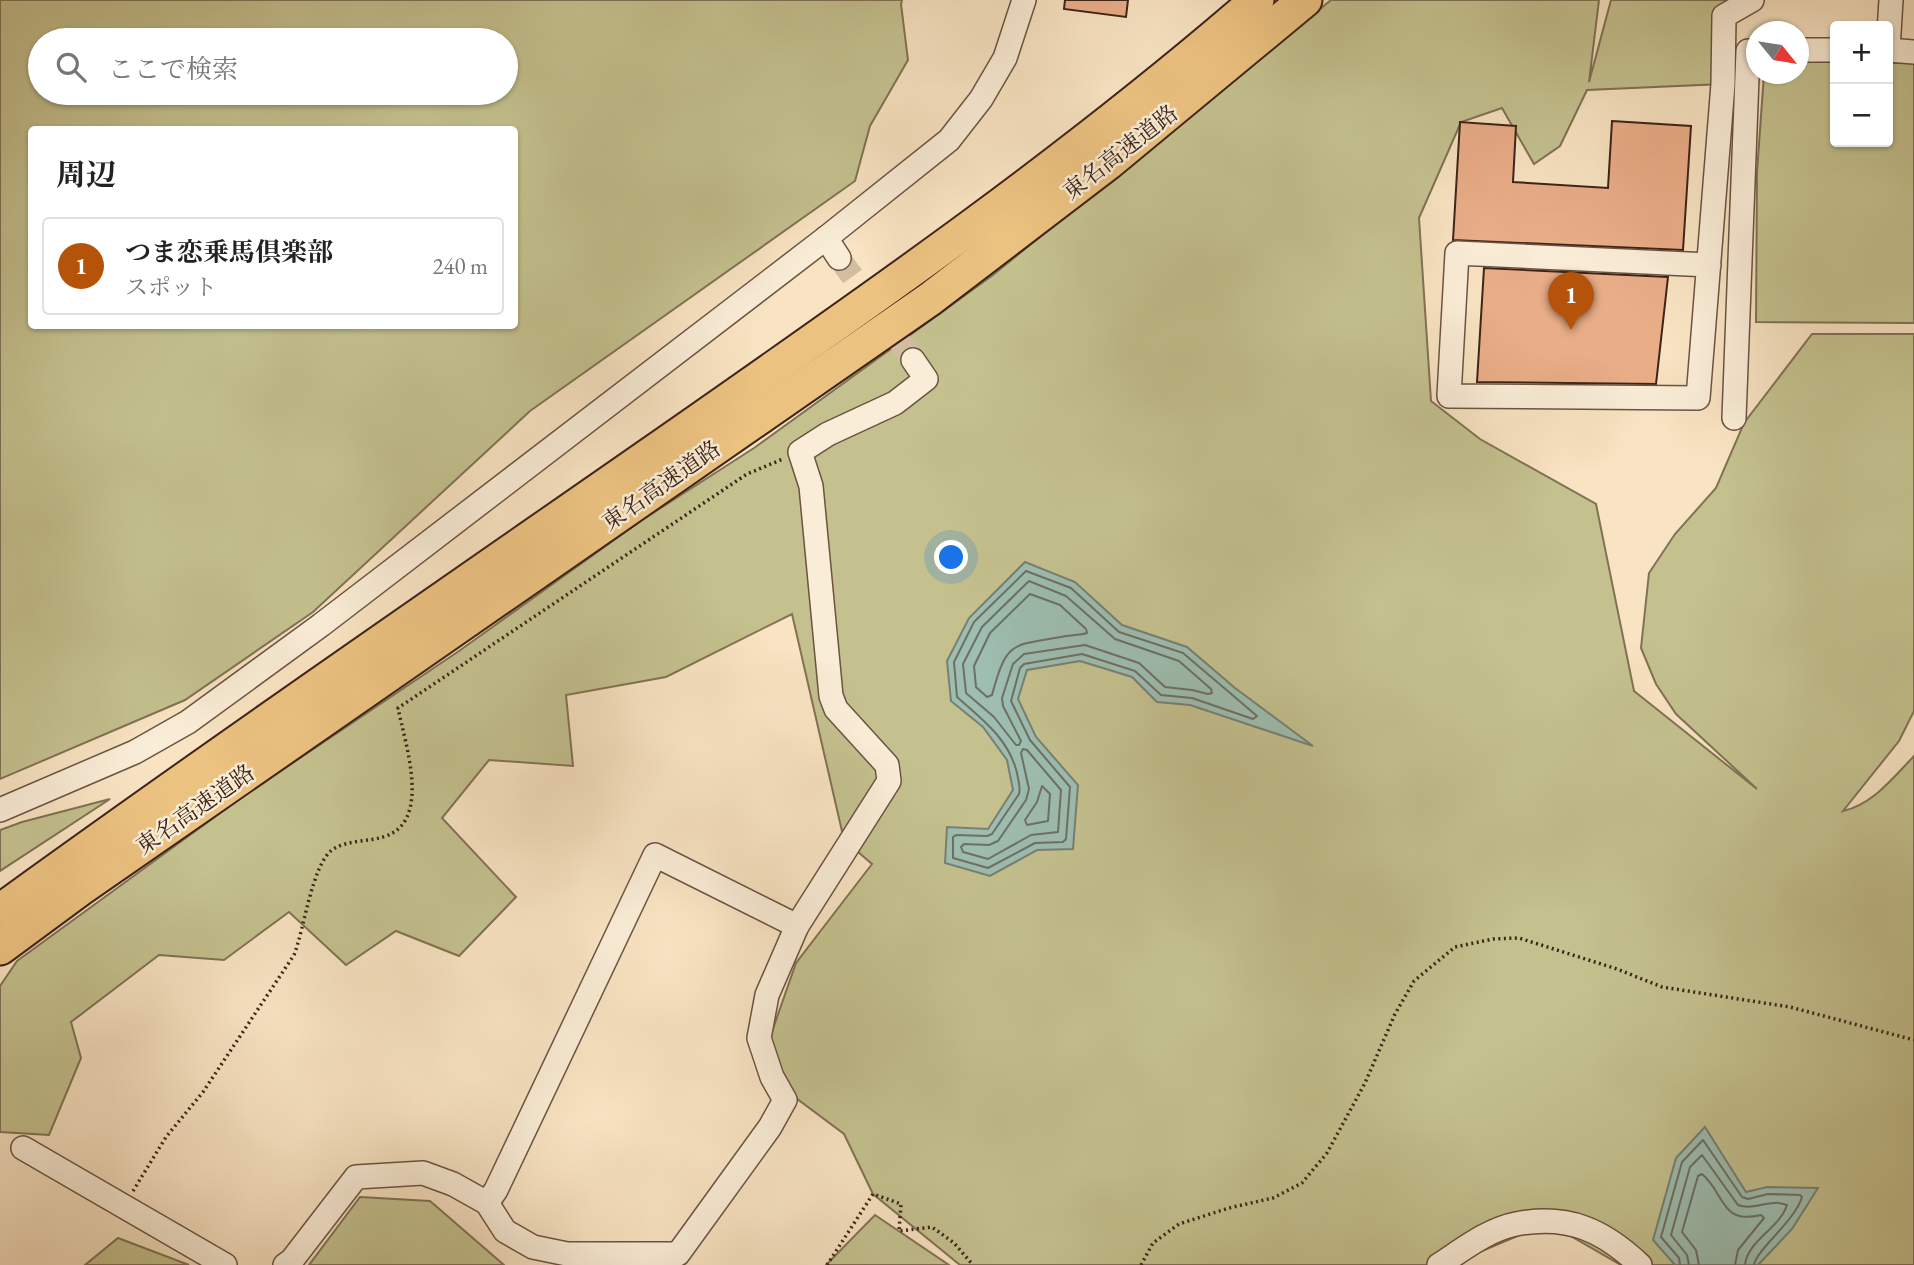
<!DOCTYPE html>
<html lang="ja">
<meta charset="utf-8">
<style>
body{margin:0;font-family:"EB Garamond","Noto Serif JP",serif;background:#f6f6f6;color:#222}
.controls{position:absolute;right:21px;top:21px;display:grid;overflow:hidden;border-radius:7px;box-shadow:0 2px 5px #0004}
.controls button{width:63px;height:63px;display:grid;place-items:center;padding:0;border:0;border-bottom:2px solid #e0e0e0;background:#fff;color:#222;font:35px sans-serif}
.compass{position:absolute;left:1746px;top:21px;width:63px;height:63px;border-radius:50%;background:#fff;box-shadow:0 2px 5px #0004;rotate:120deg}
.you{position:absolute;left:952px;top:558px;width:24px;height:24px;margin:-18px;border:5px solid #fff;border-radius:50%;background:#1a73e8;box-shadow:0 0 0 10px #1a73e833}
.badge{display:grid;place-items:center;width:46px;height:46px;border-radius:50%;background:#b45309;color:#fff;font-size:23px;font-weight:700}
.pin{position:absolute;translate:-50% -58px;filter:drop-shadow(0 2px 4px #0008)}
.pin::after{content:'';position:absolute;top:37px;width:24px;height:21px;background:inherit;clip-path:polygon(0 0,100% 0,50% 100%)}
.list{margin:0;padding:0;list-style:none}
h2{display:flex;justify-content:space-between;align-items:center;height:91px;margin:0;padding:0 28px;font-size:30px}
h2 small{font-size:23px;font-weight:400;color:#767676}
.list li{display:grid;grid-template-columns:46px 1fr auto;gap:21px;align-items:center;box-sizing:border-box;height:98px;margin:0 14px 14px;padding:0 14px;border:2px solid #e0e0e0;border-radius:7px}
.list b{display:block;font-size:26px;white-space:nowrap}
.list p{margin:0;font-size:23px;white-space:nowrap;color:#767676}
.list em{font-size:23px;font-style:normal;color:#767676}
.icon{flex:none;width:38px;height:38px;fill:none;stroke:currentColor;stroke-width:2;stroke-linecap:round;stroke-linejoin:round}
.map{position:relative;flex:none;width:1914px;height:1265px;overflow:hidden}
.search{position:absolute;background:#fff;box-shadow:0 2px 5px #0004;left:28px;top:28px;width:490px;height:77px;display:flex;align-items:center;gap:18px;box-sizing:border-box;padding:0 24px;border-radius:38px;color:#767676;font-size:26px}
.panel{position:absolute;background:#fff;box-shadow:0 2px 5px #0004;left:28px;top:126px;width:490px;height:203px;border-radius:7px}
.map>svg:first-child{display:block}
.green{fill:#c4c18f;stroke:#807254;stroke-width:2;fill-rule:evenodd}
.water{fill:#9dbeb1;stroke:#778074;stroke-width:2}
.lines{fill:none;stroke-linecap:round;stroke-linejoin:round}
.shore{stroke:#6d7064;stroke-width:2}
.building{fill:#e9ad87;stroke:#3d2318;stroke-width:2}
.minor-tunnel{stroke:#d3bda0;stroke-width:23;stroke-dasharray:23 11;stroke-linecap:butt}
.minor-casing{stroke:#6c5342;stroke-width:26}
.highway-casing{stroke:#3d2318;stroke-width:37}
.path{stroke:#3d2318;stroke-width:3.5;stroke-dasharray:2 3.5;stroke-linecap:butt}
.minor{stroke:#faedd7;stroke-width:23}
.highway{stroke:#ecc281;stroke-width:33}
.labels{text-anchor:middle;stroke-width:5;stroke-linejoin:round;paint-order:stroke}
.street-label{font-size:23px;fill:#3d2318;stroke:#faedd7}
</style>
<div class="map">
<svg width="1914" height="1265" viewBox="0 0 1914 1265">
<rect width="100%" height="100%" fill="#f8e3c2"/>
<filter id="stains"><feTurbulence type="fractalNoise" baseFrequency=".00286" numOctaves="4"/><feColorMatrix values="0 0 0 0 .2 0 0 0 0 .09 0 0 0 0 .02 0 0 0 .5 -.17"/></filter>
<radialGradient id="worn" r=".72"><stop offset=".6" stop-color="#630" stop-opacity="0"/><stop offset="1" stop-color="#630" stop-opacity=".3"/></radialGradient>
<g class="green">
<path d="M 0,0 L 902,0 L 901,4 L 908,60 L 870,126 L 855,181 L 530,411 L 313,612 L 185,700 L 0,779 ZM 40,40 L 506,40 L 506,93 L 40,93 ZM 32,130 L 514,130 L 514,326 L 32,326 Z"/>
<path d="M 1331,0 L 1599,0 L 1589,82 L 1611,0 L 1752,0 L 1724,16 L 1723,84 L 1587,90 L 1560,146 L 1534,164 L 1502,108 L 1461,122 L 1419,218 L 1431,401 L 1480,439 L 1596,504 L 1634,691 L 1757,789 L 1676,714 L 1656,684 L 1641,648 L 1649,573 L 1675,534 L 1716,488 L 1744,423 L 1812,334 L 1914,334 L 1914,711 L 1899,741 L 1843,811 C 1873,804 1893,778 1914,756 L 1914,1265 L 1621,1265 L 1548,1223 L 1449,1265 L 960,1265 L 873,1194 L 844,1134 L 788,1092 L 768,1043 L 796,963 L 872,864 L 844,840 L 792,614 L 666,677 L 566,695 L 573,766 L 489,760 L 442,818 L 516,897 L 459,956 L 396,931 L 346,965 L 289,912 L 224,960 L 159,955 L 71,1022 L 81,1058 L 49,1135 L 0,1132 L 0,986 L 17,961 L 245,795 L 459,651 L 642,520 L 754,448 L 993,275 Z"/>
<path d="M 1799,60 L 1835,61 L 1835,142 L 1888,142 L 1888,63 L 1914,63 L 1914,323 L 1756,322 L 1757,172 L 1764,74 L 1798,74 Z"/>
<path d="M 110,799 L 0,871 L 0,830 L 22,822 Z"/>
<path d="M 360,1197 L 430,1201 L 504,1265 L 309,1265 Z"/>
<path d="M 875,1215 L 949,1265 L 826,1265 Z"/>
<path d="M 118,1238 L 189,1265 L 85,1265 Z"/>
</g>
<g class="water">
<path d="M 1025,562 L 1075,582 L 1122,625 L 1187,647 L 1235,688 L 1313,746 L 1190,705 L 1157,702 L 1132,677 L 1080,661 L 1027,670 L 1018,699 L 1036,737 L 1078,785 L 1073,849 L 1037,850 L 990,876 L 945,863 L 947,827 L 988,829 L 1013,790 L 1007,760 L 983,727 L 951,701 L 947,661 L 969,618 Z"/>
<path d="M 1705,1127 L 1746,1192 L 1767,1187 L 1818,1188 L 1792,1229 L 1758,1265 L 1675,1265 L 1653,1240 L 1676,1158 Z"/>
</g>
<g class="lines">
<g class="shore">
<path d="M 1026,571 L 1071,588 L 1119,632 L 1183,653 L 1257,716 L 1253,719 L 1192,698 L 1161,695 L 1135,671 L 1082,654 L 1024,664 L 1020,668 L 1011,701 L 1030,740 L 1070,787 L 1066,839 L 1063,842 L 1035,843 L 988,868 L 953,858 L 953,837 L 956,835 L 987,836 L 992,834 L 1019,794 C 1021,787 1018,780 1017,773 C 1009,739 982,719 957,697 L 954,662 L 974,622 Z"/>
<path d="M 1029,581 L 1066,596 L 1115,639 L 1179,661 L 1211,689 L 1212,693 L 1208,694 L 1192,690 L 1165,687 L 1139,663 L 1085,645 L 1024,654 L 1013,664 L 1002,698 L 1003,706 L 1021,741 L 1019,745 L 1016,745 L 994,717 L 966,693 L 963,664 L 982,627 Z"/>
<path d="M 1030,594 L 1060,605 L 1086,629 L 1087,633 C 1081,635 1073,635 1066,636 C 1012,646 1007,639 992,695 L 987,697 L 976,687 L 974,666 L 990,633 Z"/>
<path d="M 1023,749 L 1027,750 L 1061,790 L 1058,832 L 1031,835 L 988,859 L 963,852 L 961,847 L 964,844 L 989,845 L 998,841 L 1026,800 L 1029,789 L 1021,753 Z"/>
<path d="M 1042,786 L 1050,794 L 1048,821 L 1027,825 L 1025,820 L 1037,802 Z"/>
<path d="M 1680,1265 L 1679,1258 L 1661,1237 L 1682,1162 L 1703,1140 L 1742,1197 L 1748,1199 L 1768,1194 L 1800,1195 L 1802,1197 C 1795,1221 1756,1250 1754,1265"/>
<path d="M 1689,1265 L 1687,1255 L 1671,1235 L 1690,1167 L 1702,1155 L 1738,1205 C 1754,1211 1771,1198 1787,1205 C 1780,1228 1747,1241 1745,1265"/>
<path d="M 1699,1265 L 1696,1250 L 1682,1232 L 1698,1176 L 1702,1174 C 1725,1193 1720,1225 1761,1215 L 1764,1218 L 1738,1250 L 1735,1265"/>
</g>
</g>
<g class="building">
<path d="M 1065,0 L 1128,0 L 1126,17 L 1064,9 Z"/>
<path d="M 1612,121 L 1691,126 L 1683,250 L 1453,240 L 1460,122 L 1516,126 L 1513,182 L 1608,188 Z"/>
<path d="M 1484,268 L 1668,277 L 1656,384 L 1477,382 Z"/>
</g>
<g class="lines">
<path class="minor-tunnel" d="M 839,258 L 913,360"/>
<defs>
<g id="minor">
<path d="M 1888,49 L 1891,0"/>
<path d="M 1798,50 L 1835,50"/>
<path d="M 1888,50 L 1914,52"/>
<path d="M 826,238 L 839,258"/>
<path d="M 1709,265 L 1457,253 L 1449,396 L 1698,398 L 1723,84 L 1724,16 L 1752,0"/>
<path d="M 1734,418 L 1748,51 L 1756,51"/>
<path d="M 0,810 L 135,752 L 188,722 L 321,625 L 826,238 L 949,140 L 981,99 L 1005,58 L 1024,0"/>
<path d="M 23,1148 L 225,1265"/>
<path d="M 487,1203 L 496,1190 L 655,855 L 797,926"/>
<path d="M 285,1265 L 292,1260 L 356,1177 L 423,1173 L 453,1184 L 487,1203 L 505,1231 L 533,1247 L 567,1254 L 678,1254 L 770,1127 L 785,1100 L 772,1077 L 759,1038 L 767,995 L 797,926 L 889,781 L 887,765 L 836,709 L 831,696 L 811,486 L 800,452 L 828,434 L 895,403 L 926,379 L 913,360"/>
<path d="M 1439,1265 C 1462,1250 1489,1229 1516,1224 C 1568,1214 1603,1230 1640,1265"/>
</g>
<g id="highway">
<path d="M 0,911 C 217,754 438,602 658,449 C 863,306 1068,164 1257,0"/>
<path d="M 0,948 L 80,889 L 930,299 L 1108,163 L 1305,0"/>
</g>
</defs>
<use href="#minor" class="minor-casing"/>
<use href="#highway" class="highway-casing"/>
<g class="path">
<path d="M 133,1191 L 166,1137 L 203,1092 L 294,955 C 304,930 312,865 332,850 C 346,840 367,842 383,837 C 433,823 405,744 398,708 L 747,474 L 783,459"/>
<path d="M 827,1265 L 873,1194 L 901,1204 L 899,1231 L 932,1227 L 954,1243 L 973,1265"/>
<path d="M 1141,1265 L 1153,1243 L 1179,1224 L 1229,1208 L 1273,1198 L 1302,1183 L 1327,1153 L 1365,1083 L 1395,1014 L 1414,981 L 1455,947 L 1493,939 L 1519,938 L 1617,969 L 1662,987 L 1790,1007 L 1914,1040"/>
</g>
<use href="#minor" class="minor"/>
<use href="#highway" class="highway"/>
</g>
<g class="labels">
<g class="street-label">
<text transform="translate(1120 152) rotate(-38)" y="8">東名高速道路</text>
<text transform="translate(661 485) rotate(-35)" y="8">東名高速道路</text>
<text transform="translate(195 809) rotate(-35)" y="8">東名高速道路</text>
</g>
</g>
<rect width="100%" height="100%" filter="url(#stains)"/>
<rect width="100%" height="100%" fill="url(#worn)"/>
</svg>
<div class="controls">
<button>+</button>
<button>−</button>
</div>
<svg class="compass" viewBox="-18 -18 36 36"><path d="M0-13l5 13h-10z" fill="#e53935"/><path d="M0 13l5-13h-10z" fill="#767676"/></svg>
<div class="you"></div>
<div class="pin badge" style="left:1571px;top:330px">1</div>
<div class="search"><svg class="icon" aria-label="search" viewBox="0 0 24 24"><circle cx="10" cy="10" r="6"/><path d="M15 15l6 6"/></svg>ここで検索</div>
<section class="panel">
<h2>周辺<small></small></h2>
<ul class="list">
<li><span class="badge">1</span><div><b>つま恋乗馬倶楽部</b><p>スポット</p></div><em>240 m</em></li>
</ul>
</section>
</div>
